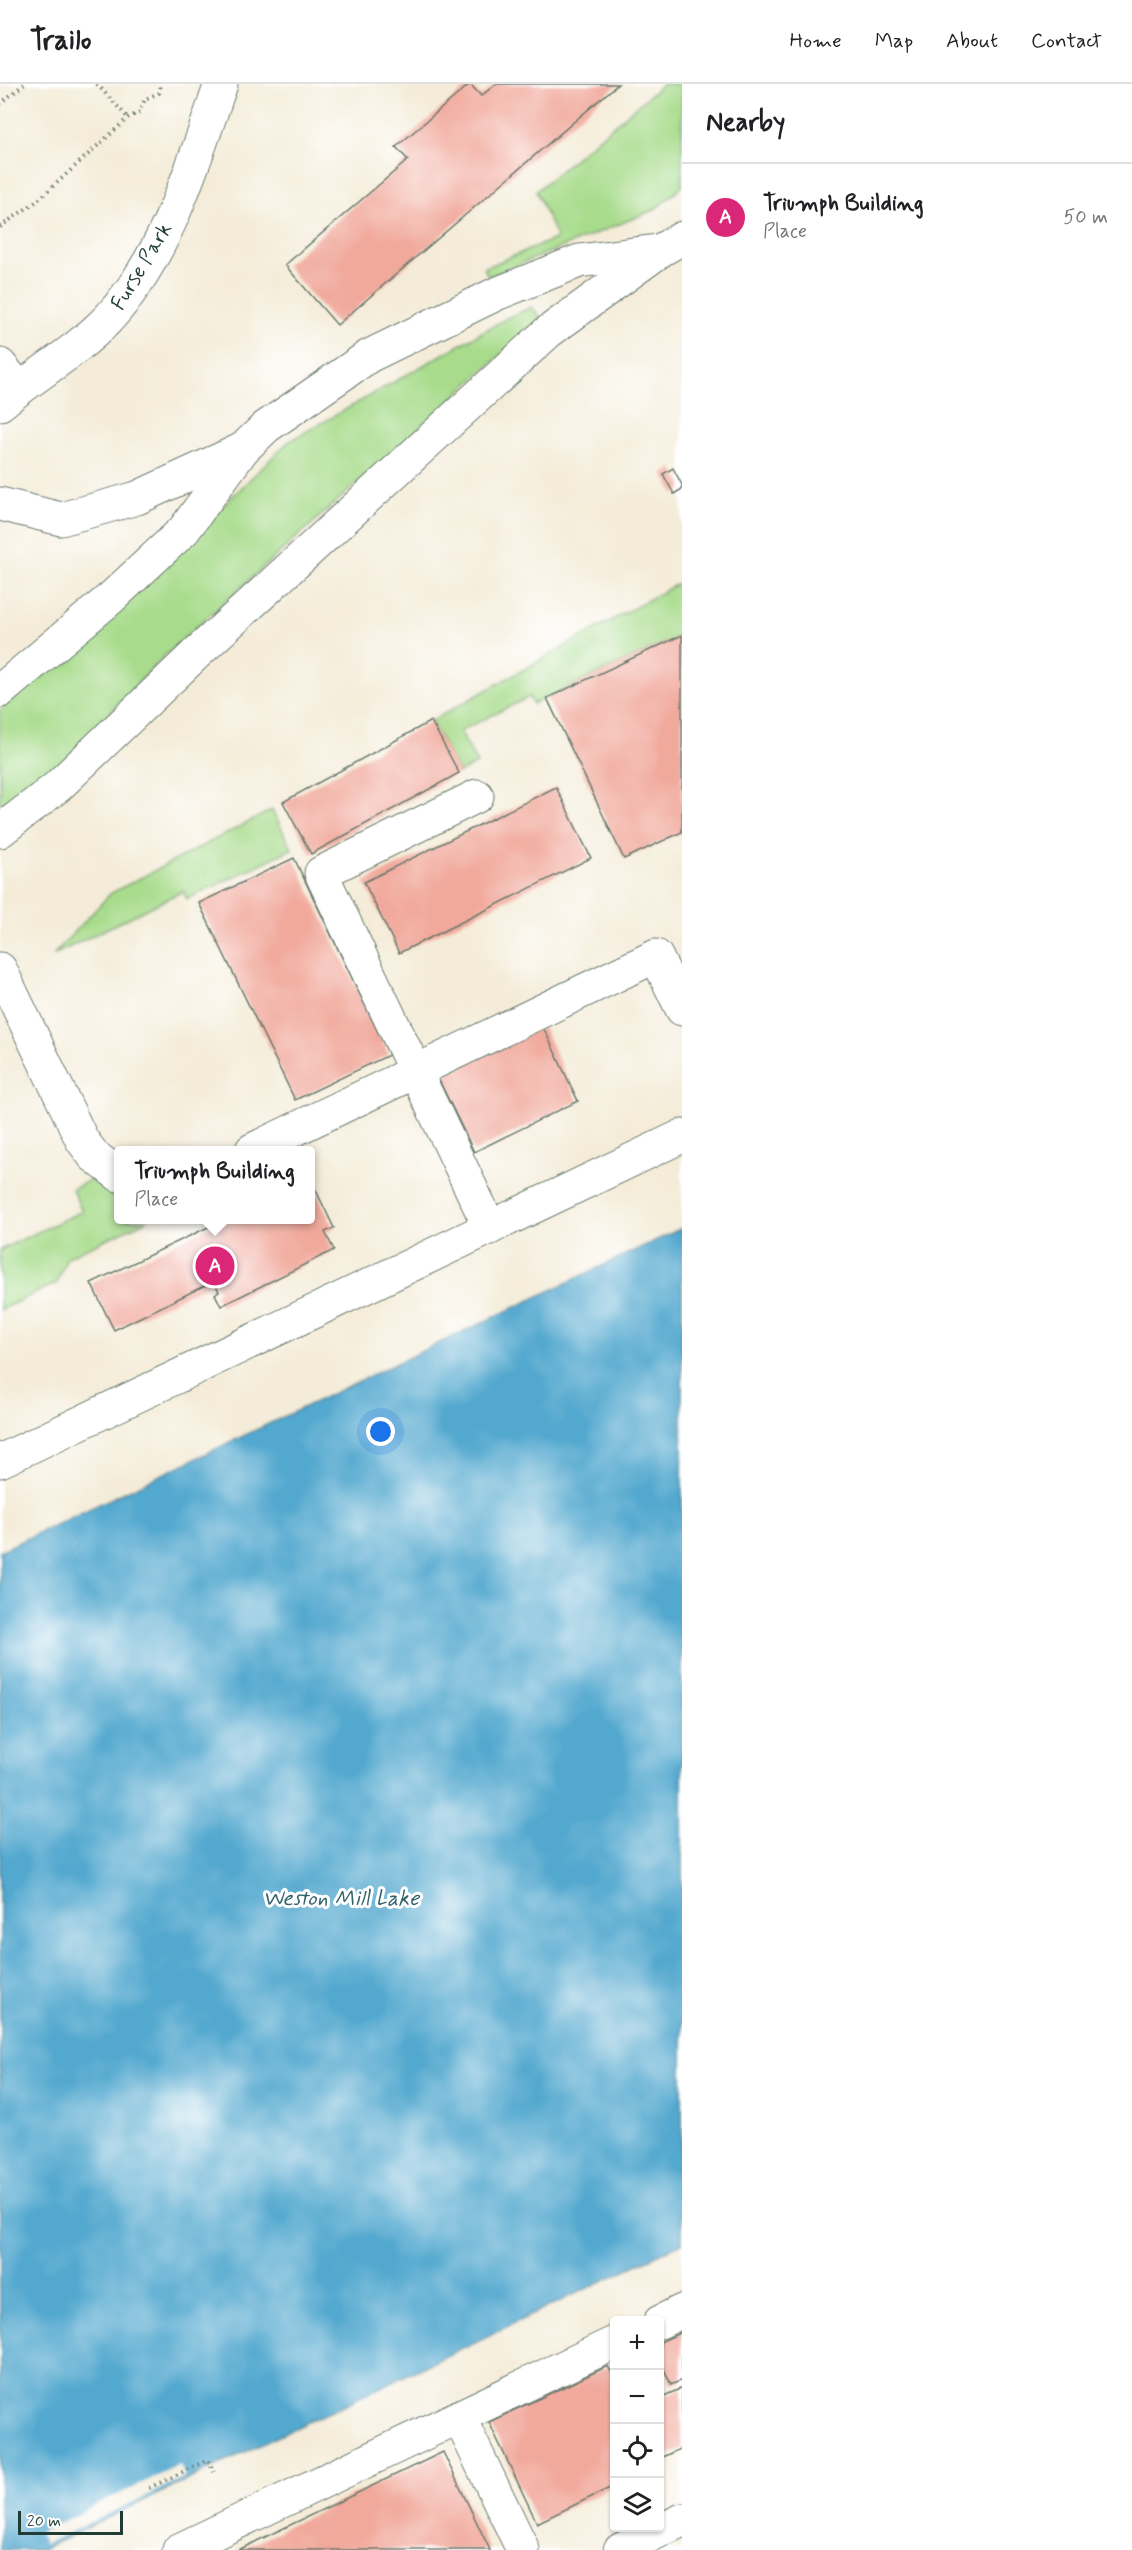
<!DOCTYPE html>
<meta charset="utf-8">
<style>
body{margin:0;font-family:Mynerve,sans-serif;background:#f2f2f2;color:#202124}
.controls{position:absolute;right:18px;bottom:18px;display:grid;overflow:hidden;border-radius:6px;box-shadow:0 2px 4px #0004}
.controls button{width:54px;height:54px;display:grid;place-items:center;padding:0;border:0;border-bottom:2px solid #e0e0e0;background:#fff;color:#202124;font:30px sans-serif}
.scale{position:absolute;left:18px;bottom:15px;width:105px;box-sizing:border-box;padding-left:6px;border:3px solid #1f3d34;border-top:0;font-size:16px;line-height:21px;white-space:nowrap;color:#1f3d34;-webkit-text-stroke:4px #fff;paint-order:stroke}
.you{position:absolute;left:381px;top:1348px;width:21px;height:21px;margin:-15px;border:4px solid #fff;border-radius:50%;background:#1a73e8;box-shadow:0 0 0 9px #1a73e833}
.badge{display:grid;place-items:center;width:39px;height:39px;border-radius:50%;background:#db2777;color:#fff;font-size:20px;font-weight:700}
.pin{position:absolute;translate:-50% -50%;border:3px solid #fff;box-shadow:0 2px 6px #0006}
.popup{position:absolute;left:114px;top:1062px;width:201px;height:78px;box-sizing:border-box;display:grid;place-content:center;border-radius:6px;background:#fff;filter:drop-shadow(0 2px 4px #0005);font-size:20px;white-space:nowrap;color:#757577}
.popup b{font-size:22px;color:#202124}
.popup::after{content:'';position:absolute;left:50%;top:100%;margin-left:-12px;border:12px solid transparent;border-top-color:#fff}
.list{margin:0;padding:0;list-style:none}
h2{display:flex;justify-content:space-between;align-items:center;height:78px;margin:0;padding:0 24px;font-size:26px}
h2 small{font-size:20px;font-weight:400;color:#757577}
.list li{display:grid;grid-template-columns:39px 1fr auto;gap:18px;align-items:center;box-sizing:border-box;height:108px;padding:0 24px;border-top:2px solid #e0e0e0}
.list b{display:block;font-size:22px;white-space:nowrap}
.list p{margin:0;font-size:20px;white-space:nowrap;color:#757577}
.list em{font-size:20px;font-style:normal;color:#757577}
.icon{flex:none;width:33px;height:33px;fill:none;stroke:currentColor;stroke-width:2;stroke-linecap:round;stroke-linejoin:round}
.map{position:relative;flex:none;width:682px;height:2466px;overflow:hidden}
header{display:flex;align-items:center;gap:36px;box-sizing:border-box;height:84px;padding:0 30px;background:#fff;border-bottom:2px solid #e0e0e0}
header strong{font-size:28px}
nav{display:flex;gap:33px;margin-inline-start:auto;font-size:21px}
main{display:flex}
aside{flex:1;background:#fff}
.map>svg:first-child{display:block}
.green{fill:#a8dc8c;stroke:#648c60;stroke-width:1.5}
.water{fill:#53a8cf;stroke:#397282;stroke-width:1.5}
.pier{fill:#f4ecd8}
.building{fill:#f1a99b}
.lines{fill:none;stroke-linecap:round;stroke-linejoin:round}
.minor-casing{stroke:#6a7a6d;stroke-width:35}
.path{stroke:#6a7a6d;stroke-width:4;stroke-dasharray:1.5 4.5;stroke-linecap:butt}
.minor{stroke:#fff;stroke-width:33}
.labels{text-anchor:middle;stroke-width:6;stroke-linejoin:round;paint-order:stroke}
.street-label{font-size:21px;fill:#1f3d34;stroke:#fff}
.water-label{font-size:22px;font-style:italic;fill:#31626a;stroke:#fff}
</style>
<header>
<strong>Trailo</strong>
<nav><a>Home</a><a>Map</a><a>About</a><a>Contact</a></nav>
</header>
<main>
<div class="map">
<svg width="682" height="2466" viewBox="0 0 682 2466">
<rect width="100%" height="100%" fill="#fff"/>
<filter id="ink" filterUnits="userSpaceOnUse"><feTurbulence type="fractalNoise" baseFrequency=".0167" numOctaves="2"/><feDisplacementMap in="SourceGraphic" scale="12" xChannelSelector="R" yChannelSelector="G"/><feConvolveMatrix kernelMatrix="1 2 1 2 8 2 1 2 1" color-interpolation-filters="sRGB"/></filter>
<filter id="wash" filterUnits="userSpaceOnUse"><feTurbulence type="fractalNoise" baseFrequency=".008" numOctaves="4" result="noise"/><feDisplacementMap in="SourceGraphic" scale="24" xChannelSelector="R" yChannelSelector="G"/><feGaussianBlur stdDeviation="1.35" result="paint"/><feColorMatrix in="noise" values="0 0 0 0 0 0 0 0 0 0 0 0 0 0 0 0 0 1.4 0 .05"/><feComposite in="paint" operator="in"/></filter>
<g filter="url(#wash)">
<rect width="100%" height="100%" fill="#f4ecd8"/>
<g class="green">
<path d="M 663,0 L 682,0 L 682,103 L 654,126 L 488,193 L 484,184 L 557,154 L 536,107 Z"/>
<path d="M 532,223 L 541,235 L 164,572 L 40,702 L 9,726 L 0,718 L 0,626 L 43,592 L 130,513 L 288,358 L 507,234 Z"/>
<path d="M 682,497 L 682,551 L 533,620 L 529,613 L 460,647 L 477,680 L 459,689 L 431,637 Z"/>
<path d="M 272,726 L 292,765 L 187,815 L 183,807 L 53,871 L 111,809 Z"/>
<path d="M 92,1095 L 119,1113 L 119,1136 L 148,1136 L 67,1173 L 57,1199 L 0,1226 L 0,1166 L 82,1127 L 72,1105 Z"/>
</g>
<path class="water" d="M 682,1144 L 682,2159 L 41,2466 L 0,2466 L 0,1467 Z"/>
<path class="pier" d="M 180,2381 L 185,2393 L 45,2460 L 39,2449 Z"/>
<g id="blocks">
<g class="building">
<path d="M 470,0 L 481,12 L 496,0 L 618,0 L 337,241 L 285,181 L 408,76 L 396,63 Z"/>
<path d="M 673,384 L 682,401 L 682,405 L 674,410 L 663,390 Z"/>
<path d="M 682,551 L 682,748 L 624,775 L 547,614 Z"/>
<path d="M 431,637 L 459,689 L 311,770 L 283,718 Z"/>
<path d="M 556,703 L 591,774 L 399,869 L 364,798 Z"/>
<path d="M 294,774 L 389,971 L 295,1016 L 199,819 Z"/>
<path d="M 543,943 L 578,1017 L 474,1068 L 438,994 Z"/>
<path d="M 311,1096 L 334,1144 L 325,1148 L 334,1166 L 221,1222 L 215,1210 L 219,1208 L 214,1197 L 114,1246 L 91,1199 L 223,1136 L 311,1136 Z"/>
<path d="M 682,2248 L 682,2296 L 671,2301 L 660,2276 L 660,2258 Z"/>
<path d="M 608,2282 L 614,2294 L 614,2402 L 537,2439 L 489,2338 Z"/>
<path d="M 660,2303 L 664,2312 L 682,2304 L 682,2364 L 660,2374 Z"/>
<path d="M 443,2368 L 490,2466 L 238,2466 Z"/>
</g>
</g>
</g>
<g filter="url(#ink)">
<use href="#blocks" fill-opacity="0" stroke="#6a7a6d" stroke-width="1.5"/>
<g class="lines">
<defs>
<g id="minor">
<path d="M 0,281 L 19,304"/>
<path d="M 0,320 C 35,291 76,268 108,235 C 167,171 193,80 221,0"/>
<path d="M 0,420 L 61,435 L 137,414 L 241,366"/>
<path d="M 0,607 L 111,514 L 184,446 L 243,365 L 266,343 L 369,272 L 496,210 L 579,177 L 657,167"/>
<path d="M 477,712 L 321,789 L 490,1144"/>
<path d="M 0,747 L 57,703 L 198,568 L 548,248 L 661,166 L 682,154"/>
<path d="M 0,885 L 82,1056 L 94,1072 L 119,1091"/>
<path d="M 252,1066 L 656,872 L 682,925"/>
<path d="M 0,1377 L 682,1052"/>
<path d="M 660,2238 L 682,2227"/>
<path d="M 459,2333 L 523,2466"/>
<path d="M 179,2466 L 614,2259"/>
<path d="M 620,2466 L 682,2436"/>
</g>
</defs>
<use href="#minor" class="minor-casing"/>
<g class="path">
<path d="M 97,0 L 128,34"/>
<path d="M 0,20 L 24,0"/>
<path d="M 0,143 L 37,117 L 128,34 L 140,28 L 145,15 L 159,9 L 161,0"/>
<path d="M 149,2404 L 208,2376 L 214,2388"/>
</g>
<use href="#minor" class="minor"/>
</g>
</g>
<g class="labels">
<g class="street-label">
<text transform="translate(141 182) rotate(-59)" y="7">Furse Park</text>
</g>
<g class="water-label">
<text x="341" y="1821">Weston Mill Lake</text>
</g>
</g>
</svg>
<div class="controls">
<button>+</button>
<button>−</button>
<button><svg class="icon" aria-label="locate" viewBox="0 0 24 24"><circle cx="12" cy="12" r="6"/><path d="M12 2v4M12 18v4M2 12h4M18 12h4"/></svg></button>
<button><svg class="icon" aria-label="layers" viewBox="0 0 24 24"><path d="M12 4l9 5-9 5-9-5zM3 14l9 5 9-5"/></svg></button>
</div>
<div class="scale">20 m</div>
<div class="you"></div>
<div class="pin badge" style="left:215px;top:1182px">A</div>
<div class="popup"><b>Triumph Building</b>Place</div>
</div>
<aside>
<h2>Nearby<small></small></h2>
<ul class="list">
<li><span class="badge">A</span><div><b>Triumph Building</b><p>Place</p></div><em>50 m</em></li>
</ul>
</aside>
</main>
